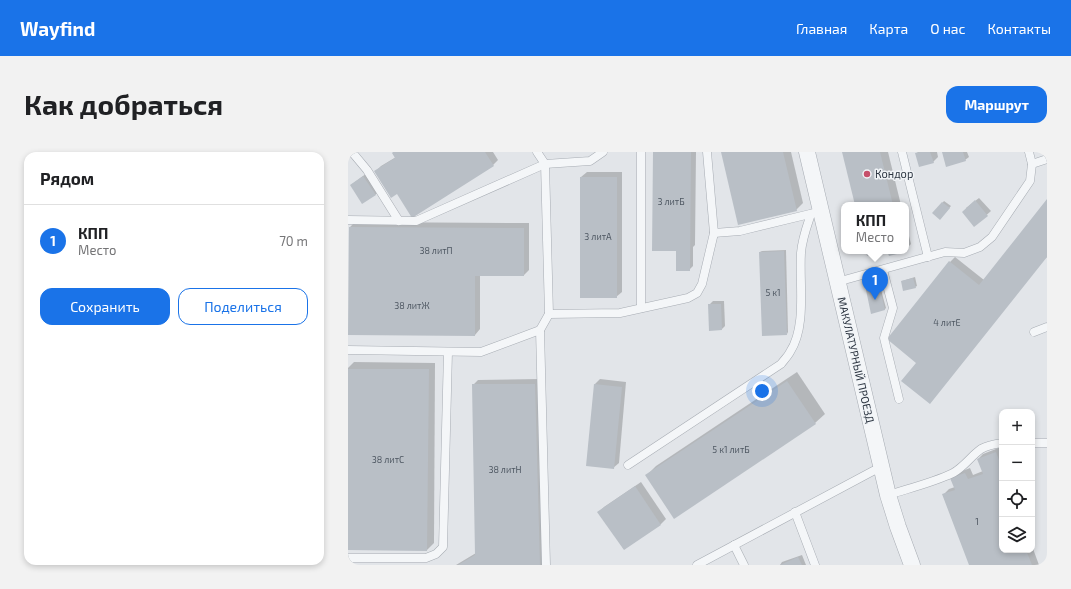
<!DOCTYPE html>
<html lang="ru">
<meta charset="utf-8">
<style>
body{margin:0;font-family:"Exo 2",sans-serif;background:#f2f2f2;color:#202124}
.controls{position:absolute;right:12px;bottom:12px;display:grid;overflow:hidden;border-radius:8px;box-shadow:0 2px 6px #0003}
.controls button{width:36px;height:36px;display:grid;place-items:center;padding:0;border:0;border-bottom:1px solid #e0e0e0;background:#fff;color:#202124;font:20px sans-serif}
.you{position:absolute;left:414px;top:239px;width:14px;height:14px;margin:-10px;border:3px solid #fff;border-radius:50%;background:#1a73e8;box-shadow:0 0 0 6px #1a73e833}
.badge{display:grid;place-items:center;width:26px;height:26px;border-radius:50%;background:#1a73e8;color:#fff;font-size:13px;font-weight:700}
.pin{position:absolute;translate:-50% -33px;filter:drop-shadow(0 1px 2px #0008)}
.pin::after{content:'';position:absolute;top:21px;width:14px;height:12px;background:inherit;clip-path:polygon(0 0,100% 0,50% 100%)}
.popup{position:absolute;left:493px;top:50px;width:68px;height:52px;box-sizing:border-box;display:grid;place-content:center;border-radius:8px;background:#fff;filter:drop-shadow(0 1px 3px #0005);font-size:13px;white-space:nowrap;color:#757577}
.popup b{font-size:15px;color:#202124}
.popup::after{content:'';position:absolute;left:50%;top:100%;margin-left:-8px;border:8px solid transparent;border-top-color:#fff}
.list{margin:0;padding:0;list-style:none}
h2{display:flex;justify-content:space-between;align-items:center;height:52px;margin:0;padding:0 16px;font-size:17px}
h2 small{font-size:13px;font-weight:400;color:#757577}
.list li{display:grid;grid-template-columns:26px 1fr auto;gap:12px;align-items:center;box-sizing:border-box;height:72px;padding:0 16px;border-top:1px solid #e0e0e0}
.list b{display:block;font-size:15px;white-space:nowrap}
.list p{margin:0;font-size:13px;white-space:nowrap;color:#757577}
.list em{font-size:13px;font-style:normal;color:#757577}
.actions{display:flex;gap:8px;padding:12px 16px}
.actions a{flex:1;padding:9px 0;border:1px solid #1a73e8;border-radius:12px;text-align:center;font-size:14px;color:#1a73e8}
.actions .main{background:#1a73e8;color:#fff}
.icon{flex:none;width:22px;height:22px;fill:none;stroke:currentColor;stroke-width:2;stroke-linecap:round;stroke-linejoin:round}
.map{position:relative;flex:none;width:699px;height:413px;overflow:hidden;border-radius:12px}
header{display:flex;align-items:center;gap:24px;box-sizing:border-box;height:56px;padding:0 20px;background:#1a73e8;color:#fff}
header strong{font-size:19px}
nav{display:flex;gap:22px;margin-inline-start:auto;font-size:14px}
.intro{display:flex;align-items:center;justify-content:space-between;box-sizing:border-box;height:96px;padding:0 24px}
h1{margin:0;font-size:28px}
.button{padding:10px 18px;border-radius:12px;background:#1a73e8;color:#fff;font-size:14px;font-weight:700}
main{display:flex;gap:24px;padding:0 24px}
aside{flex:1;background:#fff;border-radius:12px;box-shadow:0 2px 6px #0003}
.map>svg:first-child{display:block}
.shadow{fill:#0003}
.building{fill:#b9bfc6}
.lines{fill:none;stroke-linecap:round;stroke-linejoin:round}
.service-casing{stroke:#a7acb3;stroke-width:9}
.minor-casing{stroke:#a7acb3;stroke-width:17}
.service{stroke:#f4f6f8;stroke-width:8}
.minor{stroke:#f4f6f8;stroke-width:16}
.poi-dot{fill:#c64f6a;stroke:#f1f4f7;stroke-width:1.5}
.labels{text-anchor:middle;stroke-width:3;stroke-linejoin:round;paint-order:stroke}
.number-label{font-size:9px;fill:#4e5762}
.poi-label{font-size:11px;fill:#2b3440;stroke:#f1f4f7;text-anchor:start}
.street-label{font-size:11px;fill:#2b3440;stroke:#f1f4f7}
</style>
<header>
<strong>Wayfind</strong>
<nav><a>Главная</a><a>Карта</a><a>О нас</a><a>Контакты</a></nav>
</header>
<div class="intro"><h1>Как добраться</h1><a class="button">Маршрут</a></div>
<main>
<aside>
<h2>Рядом<small></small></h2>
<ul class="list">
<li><span class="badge">1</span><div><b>КПП</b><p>Место</p></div><em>70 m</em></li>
</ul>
<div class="actions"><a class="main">Сохранить</a><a>Поделиться</a></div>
</aside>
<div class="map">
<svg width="699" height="413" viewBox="0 0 699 413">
<rect width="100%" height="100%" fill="#e2e5e9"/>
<g class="shadow">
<path d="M 46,0 L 145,0 L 150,8 L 145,13 L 49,41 L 27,20 L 33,14 L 48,5 Z"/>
<path d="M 306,0 L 348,0 L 347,93 L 345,95 L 345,114 L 341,118 Z"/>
<path d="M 374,0 L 443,0 L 455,51 L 448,58 Z"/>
<path d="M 495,0 L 540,0 L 553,53 L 508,53 Z"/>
<path d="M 570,0 L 589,0 L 590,5 L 585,10 L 569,1 Z"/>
<path d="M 595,0 L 619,0 L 621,5 L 617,8 Z"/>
<path d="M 239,20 L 274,20 L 274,140 L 268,145 L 233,25 Z"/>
<path d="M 19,21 L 31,39 L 27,43 L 3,33 Z"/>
<path d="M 631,46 L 643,59 L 626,74 L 618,56 Z"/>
<path d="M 596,49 L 603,54 L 592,67 L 586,61 Z"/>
<path d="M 699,49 L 699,105 L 570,210 L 602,110 L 607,105 L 636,128 Z"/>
<path d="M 7,70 L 181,71 L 181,118 L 176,123 L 132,123 L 132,177 L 127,183 L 2,75 Z"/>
<path d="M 558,72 L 563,92 L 558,97 Z"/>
<path d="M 438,98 L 440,180 L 439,182 L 412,100 L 414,99 Z"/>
<path d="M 567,125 L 569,134 L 567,135 L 554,129 Z"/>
<path d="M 532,134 L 538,156 L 536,158 L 519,138 Z"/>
<path d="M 365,149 L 376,149 L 377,174 L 374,177 L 361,153 Z"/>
<path d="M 6,210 L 87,211 L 86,391 L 79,398 L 0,397 L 0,216 Z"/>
<path d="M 449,220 L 477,262 L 467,271 L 298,324 L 308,314 Z"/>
<path d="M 192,227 L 197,413 L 108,413 L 128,401 L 125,233 L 130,228 Z"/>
<path d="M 252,227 L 278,230 L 271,311 L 265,316 L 247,232 Z"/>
<path d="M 653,295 L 654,398 L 684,398 L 684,394 L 691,413 L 622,413 L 595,343 L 601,337 L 607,335 L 603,327 L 609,321 L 622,316 L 625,323 L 635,319 L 630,307 L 635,302 Z"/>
<path d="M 293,330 L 318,367 L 313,372 L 276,397 L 251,360 L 256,355 Z"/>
<path d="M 454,403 L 458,413 L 432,413 L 434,410 Z"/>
</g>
<g class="building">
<path d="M 45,0 L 137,0 L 146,14 L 64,66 L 49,42 L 43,46 L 26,19 L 47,6 L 44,1 Z"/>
<path d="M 305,0 L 343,0 L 342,119 L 328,119 L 328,99 L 304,99 Z"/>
<path d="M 373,0 L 435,0 L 449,59 L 390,73 Z"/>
<path d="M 494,0 L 532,0 L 545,53 L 507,53 Z"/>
<path d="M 572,0 L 582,0 L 586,11 L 571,15 L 567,1 Z"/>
<path d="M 594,0 L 615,0 L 618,9 L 598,15 Z"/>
<path d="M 15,24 L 28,43 L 14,52 L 2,33 Z"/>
<rect x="232" y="25" width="37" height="121"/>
<path d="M 699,47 L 699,105 L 582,252 L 553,229 L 568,211 L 539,187 L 601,109 L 631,133 Z"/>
<path d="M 627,48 L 640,64 L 626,75 L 614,60 Z"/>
<path d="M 594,50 L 602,56 L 592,68 L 584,61 Z"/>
<path d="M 1,75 L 176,76 L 176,124 L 127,124 L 127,184 L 0,183 Z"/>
<path d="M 436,99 L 439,183 L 414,184 L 411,100 Z"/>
<path d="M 518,99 L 536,99 L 536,100 L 519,104 Z"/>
<path d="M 539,99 L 556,99 L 557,100 L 541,104 Z"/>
<path d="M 565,126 L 568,136 L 555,139 L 553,129 Z"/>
<path d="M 531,134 L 537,158 L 523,162 L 518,138 Z"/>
<path d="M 360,152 L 373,152 L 374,178 L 361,179 Z"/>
<path d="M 0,217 L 81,217 L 79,399 L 0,398 Z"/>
<path d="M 439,229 L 468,272 L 326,367 L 297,323 Z"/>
<path d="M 124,232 L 187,232 L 192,413 L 110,413 L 127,403 Z"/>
<path d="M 246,232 L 274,235 L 266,317 L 238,314 Z"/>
<path d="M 648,300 L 654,316 L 654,398 L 678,398 L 684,413 L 621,413 L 594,342 L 607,338 L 602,326 L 617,321 L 620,327 L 635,322 L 629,307 Z"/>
<path d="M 287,334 L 313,373 L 276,398 L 249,360 Z"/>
<path d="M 450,405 L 454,413 L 432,413 Z"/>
</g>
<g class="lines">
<defs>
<g id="service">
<path d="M 4,0 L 19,18 L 51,69"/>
<path d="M 189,0 L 197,12 L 201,162"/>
<path d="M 293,0 L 293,156"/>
<path d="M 554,0 L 580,105"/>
<path d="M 684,12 L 699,7"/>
<path d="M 0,68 L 68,69 L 197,12 L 242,9 L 255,0"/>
<path d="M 366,81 L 392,79 L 466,61"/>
<path d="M 535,118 L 545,156 L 536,186 L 551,247"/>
<path d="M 489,130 L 597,100 L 616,101 L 632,95 L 644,85 L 682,29 L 684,12 L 681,0"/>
<path d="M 192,178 L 198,413"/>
<path d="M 686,180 L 699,175"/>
<path d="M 0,198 L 133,200 L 192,178 L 201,162 L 272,161 L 340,146 L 349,141 L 354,132 L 366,81 L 359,0"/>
<path d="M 684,291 L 699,291"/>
<path d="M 280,313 L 433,212 C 436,208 440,204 442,200 C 459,174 451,131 453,101 C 454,87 459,74 463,62"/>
<path d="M 540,343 C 562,336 584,331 605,321 C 616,315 623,304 633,297 C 640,293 647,292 654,291"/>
<path d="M 447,360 L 467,413"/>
<path d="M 386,393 L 396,413"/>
<path d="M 0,406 L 78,406 L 88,402 L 95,395 L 100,200"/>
<path d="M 349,413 L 525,319 L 533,316"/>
</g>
<path id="minor" d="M 459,0 L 540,343 L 550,375 L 564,413"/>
</defs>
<use href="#service" class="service-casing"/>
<use href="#minor" class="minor-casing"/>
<use href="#service" class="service"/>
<use href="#minor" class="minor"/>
</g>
<circle class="poi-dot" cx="519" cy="22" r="4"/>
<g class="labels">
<g class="number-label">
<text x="323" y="53">3 литБ</text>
<text x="250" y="88">3 литА</text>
<text x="88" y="102">38 литП</text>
<text x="425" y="144">5 к1</text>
<text x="64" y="157">38 литЖ</text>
<text x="599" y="174">4 литЕ</text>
<text x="383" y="301">5 к1 литБ</text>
<text x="40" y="311">38 литС</text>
<text x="157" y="321">38 литН</text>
<text x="629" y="373">1</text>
</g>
<g class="poi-label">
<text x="527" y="26">Кондор</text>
</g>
<g class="street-label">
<text transform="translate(508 208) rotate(77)" y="4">МАКУЛАТУРНЫЙ ПРОЕЗД</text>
</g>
</g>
</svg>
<div class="controls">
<button>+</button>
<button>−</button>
<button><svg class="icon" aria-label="locate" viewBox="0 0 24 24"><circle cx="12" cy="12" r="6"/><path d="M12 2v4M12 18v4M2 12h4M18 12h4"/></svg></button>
<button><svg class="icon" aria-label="layers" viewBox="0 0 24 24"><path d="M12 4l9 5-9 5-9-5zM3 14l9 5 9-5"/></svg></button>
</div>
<div class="you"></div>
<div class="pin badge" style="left:527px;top:148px">1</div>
<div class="popup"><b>КПП</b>Место</div>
</div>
</main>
